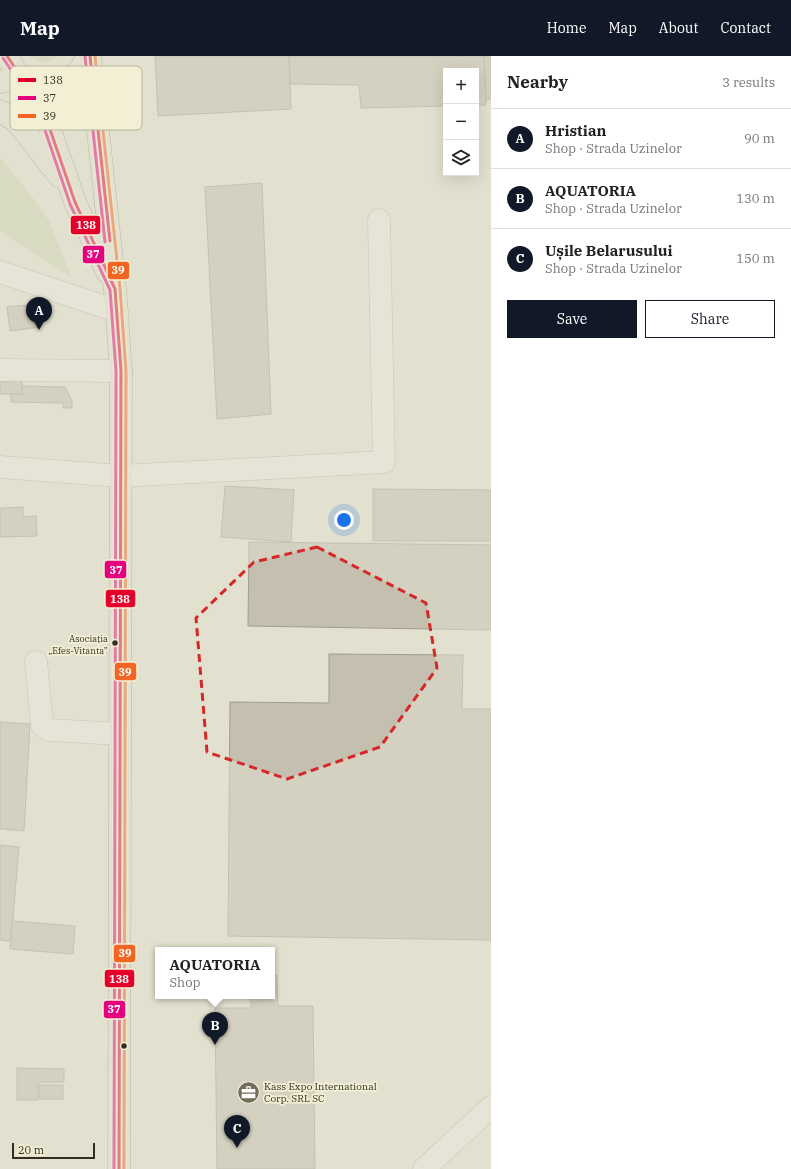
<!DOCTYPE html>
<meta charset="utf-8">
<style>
body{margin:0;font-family:"IBM Plex Serif",serif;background:#f2f2f2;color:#222}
.controls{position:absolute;right:12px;top:12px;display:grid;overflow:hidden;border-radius:0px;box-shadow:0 4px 16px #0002}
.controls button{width:36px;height:36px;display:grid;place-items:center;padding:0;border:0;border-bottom:1px solid #e0e0e0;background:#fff;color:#222;font:20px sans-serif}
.scale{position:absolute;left:12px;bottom:10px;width:83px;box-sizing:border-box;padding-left:4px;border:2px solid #352e20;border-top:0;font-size:11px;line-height:14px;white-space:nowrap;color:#352e20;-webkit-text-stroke:3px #f2efd5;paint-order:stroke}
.you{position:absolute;left:344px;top:464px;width:14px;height:14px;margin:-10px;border:3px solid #fff;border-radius:50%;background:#1a73e8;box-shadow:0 0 0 6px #1a73e833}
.badge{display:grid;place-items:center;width:26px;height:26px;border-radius:50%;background:#111827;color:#fff;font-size:13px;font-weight:700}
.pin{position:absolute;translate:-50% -33px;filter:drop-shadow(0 1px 2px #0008)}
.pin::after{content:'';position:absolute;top:21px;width:14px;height:12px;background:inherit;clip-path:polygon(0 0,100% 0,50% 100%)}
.popup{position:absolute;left:155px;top:891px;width:120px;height:52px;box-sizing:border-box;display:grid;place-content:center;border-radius:0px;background:#fff;filter:drop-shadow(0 1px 3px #0005);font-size:13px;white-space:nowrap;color:#767676}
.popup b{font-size:15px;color:#222}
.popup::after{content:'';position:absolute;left:50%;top:100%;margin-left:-8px;border:8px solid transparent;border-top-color:#fff}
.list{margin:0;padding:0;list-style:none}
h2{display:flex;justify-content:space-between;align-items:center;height:52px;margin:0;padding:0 16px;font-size:17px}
h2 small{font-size:13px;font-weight:400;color:#767676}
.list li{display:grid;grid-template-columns:26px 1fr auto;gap:12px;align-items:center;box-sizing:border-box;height:60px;padding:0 16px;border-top:1px solid #e0e0e0}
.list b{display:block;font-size:15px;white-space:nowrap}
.list p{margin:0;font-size:13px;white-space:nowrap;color:#767676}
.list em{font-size:13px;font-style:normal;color:#767676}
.actions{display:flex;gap:8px;padding:12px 16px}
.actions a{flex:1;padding:9px 0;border:1px solid #111827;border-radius:0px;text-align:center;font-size:14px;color:#111827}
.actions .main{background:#111827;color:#fff}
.icon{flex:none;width:22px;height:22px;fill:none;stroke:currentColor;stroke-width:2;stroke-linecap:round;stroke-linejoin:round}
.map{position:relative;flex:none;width:491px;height:1113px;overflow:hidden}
header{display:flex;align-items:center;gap:24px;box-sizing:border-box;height:56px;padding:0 20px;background:#111827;color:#fff}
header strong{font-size:19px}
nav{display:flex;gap:22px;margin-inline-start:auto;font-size:14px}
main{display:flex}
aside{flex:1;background:#fff}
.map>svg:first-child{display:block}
.green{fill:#ccd2b2}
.building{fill:#c5bfaf;stroke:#a29c8d}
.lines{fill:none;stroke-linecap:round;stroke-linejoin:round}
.minor-casing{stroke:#a7a497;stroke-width:23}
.major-casing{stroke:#8d8a7e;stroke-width:23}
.minor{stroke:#ebe9df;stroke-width:22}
.major{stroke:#e2e0d1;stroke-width:22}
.bus-1-casing{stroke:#f2efd5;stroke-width:6}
.bus-2-casing{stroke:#f2efd5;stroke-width:6}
.bus-3-casing{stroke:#f2efd5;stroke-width:6}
.bus-1{stroke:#e4002b;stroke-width:3}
.bus-2{stroke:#e5007d;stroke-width:3}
.bus-3{stroke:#f26522;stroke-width:3}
.marked{fill:none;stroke:#d62828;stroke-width:3;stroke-dasharray:8 5;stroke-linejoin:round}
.bus-dot{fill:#352e20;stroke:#f2efd5;stroke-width:1.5}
.labels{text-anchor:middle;stroke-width:3.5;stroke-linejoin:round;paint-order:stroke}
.bus-label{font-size:9px;fill:#352e20;stroke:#f2efd5;text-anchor:end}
.poi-label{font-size:10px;fill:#352e20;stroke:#f2efd5;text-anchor:start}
.key{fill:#f2efd5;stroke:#b9b59f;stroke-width:1}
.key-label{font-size:11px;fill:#352e20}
.line-badge{stroke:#f2efd5;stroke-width:1.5}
.badge-label{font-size:11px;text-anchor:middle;font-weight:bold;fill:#fff}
</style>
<header>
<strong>Map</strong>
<nav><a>Home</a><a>Map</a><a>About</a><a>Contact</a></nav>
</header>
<main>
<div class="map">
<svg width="491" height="1113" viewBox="0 0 491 1113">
<rect width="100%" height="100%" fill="#e2e0ce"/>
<g class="green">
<path d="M 31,0 L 57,0 L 55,3 L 43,7 Z"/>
<path d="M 0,102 L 30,138 L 49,165 L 71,221 L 0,175 Z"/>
</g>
<g class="building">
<path d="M 155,0 L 289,0 L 291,53 L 158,60 Z"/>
<path d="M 289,0 L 484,0 L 486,49 L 476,49 L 476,15 L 446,15 L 446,50 L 361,52 L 359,29 L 290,28 Z"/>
<path d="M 484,0 L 491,0 L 491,43 L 486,44 Z"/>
<path d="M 262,127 L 271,358 L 217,363 L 205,131 Z"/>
<path d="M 37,248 L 40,271 L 10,275 L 7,251 Z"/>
<rect x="0" y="325" width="22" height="13"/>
<path d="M 22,330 L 65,331 L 72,345 L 72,352 L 63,352 L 63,347 L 11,346 L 11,338 L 22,338 Z"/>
<path d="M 225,430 L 294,434 L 291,486 L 221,481 Z"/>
<path d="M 373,433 L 491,434 L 491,485 L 373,485 Z"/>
<path d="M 23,451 L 23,461 L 36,460 L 37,480 L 0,481 L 0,452 Z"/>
<path d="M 249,486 L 491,489 L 491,574 L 248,570 Z"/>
<path d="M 329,598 L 463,599 L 462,653 L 491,653 L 491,884 L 228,880 L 230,646 L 329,647 Z"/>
<path d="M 0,666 L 30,668 L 24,775 L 0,773 Z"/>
<path d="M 0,789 L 19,791 L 11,885 L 0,884 Z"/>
<path d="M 12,865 L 75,870 L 73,898 L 10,893 Z"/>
<path d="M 272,919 L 277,919 L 278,950 L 313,950 L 315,1113 L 217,1113 L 215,952 L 251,952 L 251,940 L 272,940 Z"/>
<path d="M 17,1012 L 64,1013 L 64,1026 L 38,1026 L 38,1044 L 17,1044 Z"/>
<rect x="39" y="1029" width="24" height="14"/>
</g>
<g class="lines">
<defs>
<g id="minor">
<path d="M 0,216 L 117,255"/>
<path d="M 0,314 L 121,315"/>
<path d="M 0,411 L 121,420 L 384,406 L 379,164"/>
<path d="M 36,606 L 42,669 L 49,674 L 120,678"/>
<path d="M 424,1113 L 491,1051"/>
</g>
<g id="major">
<path d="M 7,0 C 11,8 14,14 21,20 C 43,39 79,26 87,0"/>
<path d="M 90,0 L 115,233 L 121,315 L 119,1113"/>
<path d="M 0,26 L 22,21"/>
<path d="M 34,27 L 75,146 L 107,216"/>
<path d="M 0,55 L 17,66 L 59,120"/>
</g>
</defs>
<use href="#minor" class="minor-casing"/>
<use href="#major" class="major-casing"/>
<use href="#minor" class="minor"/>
<use href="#major" class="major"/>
<defs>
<g id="bus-1">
<path d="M 7,0 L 18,16 L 34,27 L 75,146 L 115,233 L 121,315 L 119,1113"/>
<path d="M 90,0 L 110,185"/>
</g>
<g id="bus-2">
<path d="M 85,1 L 105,186"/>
<path d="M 3,2 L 15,20 L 30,30 L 70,148 L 110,234 L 116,315 L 114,1113"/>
</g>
<path id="bus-3" d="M 95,0 L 120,232 L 126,315 L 124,1113"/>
</defs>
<use href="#bus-1" class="bus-1-casing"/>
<use href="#bus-2" class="bus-2-casing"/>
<use href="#bus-3" class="bus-3-casing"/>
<use href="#bus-1" class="bus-1"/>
<use href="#bus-2" class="bus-2"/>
<use href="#bus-3" class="bus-3"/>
</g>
<path d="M0 0H491V1113H0ZM 317,491 L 426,547 L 437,612 L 380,691 L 287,723 L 207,696 L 196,562 L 254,506 Z" fill="#e2e0ce" fill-opacity=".55" fill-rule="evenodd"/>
<path class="marked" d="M 317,491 L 426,547 L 437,612 L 380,691 L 287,723 L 207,696 L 196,562 L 254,506 Z"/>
<defs>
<symbol id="office-disc" viewBox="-11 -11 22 22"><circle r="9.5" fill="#726c5d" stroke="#f2efd5"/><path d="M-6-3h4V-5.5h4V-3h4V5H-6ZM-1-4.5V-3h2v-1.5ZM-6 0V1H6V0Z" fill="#fff"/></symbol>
</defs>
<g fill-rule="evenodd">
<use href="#office-disc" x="236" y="1024" width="25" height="25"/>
</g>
<g class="bus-dot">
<circle cx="115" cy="587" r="3.5"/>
<circle cx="124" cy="990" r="3.5"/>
</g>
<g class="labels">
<g class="bus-label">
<text x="108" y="586">Asociația<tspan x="108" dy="12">„Efes-Vitanta”</tspan></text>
</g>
<g class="poi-label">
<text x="264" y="1034">Kass Expo International<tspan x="264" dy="12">Corp. SRL SC</tspan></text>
</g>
</g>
<rect x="10" y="10" width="132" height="64" rx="6" class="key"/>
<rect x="18" y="22" width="18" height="4" fill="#e4002b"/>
<rect x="18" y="40" width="18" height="4" fill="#e5007d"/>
<rect x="18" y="58" width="18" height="4" fill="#f26522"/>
<g class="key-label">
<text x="43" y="28">138</text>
<text x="43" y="46">37</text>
<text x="43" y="64">39</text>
</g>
<g class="line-badge">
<rect x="70" y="159" width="31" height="20" rx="4" fill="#e4002b"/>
<rect x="82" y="189" width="23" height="19" rx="4" fill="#e5007d"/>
<rect x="107" y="205" width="23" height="19" rx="4" fill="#f26522"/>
<rect x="104" y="504" width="23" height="19" rx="4" fill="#e5007d"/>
<rect x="105" y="533" width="31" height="19" rx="4" fill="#e4002b"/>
<rect x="114" y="606" width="23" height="19" rx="4" fill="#f26522"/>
<rect x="113" y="888" width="23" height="19" rx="4" fill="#f26522"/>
<rect x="104" y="913" width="31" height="19" rx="4" fill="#e4002b"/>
<rect x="103" y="944" width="23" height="19" rx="4" fill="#e5007d"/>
</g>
<g class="badge-label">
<text x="86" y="173">138</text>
<text x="93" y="202">37</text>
<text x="118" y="218">39</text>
<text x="116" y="518">37</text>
<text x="120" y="547">138</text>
<text x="125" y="620">39</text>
<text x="125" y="901">39</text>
<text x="119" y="927">138</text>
<text x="114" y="957">37</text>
</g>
</svg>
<div class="controls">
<button>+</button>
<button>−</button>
<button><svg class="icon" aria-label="layers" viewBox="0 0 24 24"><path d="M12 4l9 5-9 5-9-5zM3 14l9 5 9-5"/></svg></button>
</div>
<div class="scale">20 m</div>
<div class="you"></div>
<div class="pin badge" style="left:39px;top:274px">A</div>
<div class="pin badge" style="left:215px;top:989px">B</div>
<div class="popup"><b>AQUATORIA</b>Shop</div>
<div class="pin badge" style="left:237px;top:1092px">C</div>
</div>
<aside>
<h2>Nearby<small>3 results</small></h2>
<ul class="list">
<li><span class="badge">A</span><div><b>Hristian</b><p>Shop · Strada Uzinelor</p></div><em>90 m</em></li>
<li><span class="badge">B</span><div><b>AQUATORIA</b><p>Shop · Strada Uzinelor</p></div><em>130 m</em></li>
<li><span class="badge">C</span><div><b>Ușile Belarusului</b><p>Shop · Strada Uzinelor</p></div><em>150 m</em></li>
</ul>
<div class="actions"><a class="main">Save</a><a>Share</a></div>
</aside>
</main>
